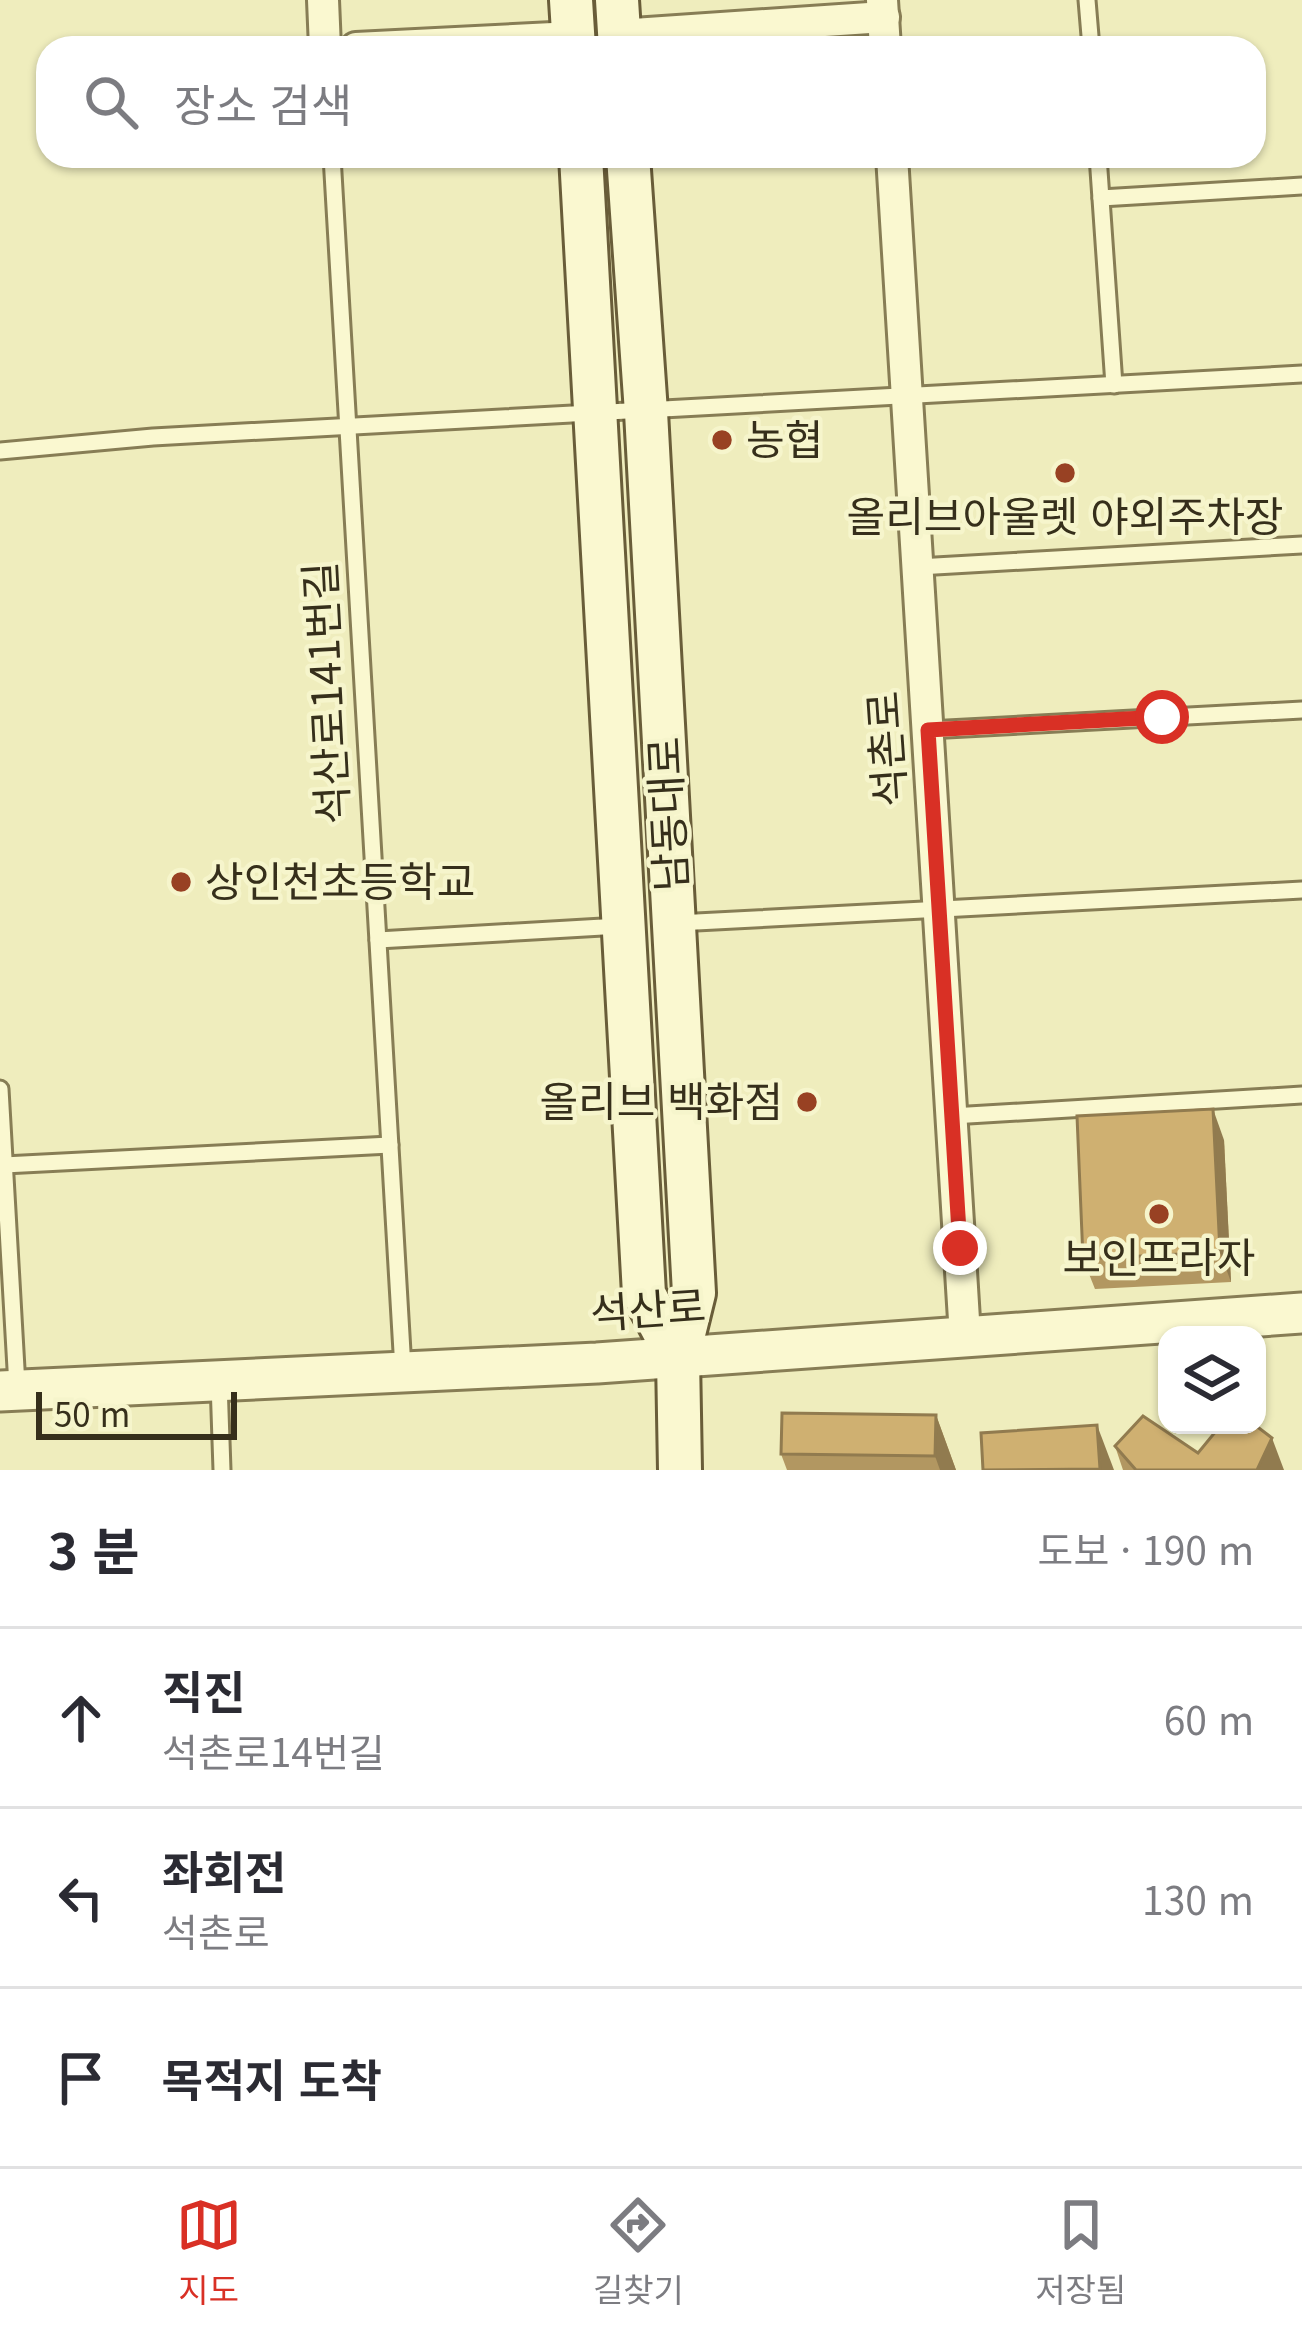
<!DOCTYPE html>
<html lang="ko">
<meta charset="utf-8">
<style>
body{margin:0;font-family:Georgia,"Noto Sans KR",serif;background:#f7f7f7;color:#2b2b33}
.controls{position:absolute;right:36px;bottom:36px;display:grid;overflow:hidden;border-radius:24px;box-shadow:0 3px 9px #0004}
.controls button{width:108px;height:108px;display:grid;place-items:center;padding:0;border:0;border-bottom:3px solid #e1e1e2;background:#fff;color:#2b2b33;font:60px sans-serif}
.scale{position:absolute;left:36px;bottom:30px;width:201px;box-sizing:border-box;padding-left:12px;border:6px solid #362f1b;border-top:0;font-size:33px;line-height:42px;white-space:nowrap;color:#362f1b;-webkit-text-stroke:9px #f6f5cc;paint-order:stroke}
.stop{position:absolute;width:36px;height:36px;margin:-27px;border:9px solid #d93025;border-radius:50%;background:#fff}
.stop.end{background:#d93025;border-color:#fff;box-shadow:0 3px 12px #0008}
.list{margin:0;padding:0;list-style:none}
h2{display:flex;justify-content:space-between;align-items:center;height:156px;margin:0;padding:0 48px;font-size:51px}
h2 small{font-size:39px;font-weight:400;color:#7c7c81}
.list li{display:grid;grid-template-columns:78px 1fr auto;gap:36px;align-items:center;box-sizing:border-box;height:180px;padding:0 48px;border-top:3px solid #e1e1e2}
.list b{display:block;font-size:45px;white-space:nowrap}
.list p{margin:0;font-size:39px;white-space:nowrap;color:#7c7c81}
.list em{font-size:39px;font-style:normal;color:#7c7c81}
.icon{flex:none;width:66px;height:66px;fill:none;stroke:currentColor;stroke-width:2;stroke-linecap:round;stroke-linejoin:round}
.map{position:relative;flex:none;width:1302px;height:1470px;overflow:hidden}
.search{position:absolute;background:#fff;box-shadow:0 3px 9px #0004;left:36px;right:36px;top:36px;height:132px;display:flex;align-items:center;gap:30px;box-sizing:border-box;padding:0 42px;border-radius:36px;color:#7c7c81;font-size:45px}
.sheet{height:696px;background:#fff}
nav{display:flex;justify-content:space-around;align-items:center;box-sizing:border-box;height:168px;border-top:3px solid #e1e1e2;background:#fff;font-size:33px;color:#7c7c81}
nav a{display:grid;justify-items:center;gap:6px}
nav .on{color:#d93025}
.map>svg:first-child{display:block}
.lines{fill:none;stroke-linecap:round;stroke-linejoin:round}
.service-casing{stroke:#877d55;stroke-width:21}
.minor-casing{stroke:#877d55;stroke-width:36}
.tertiary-casing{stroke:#877d55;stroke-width:45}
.secondary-casing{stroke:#695d39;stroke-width:48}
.service{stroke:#faf8d0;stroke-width:15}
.minor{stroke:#faf8d0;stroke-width:30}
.tertiary{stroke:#faf8d0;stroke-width:39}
.secondary{stroke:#faf8d0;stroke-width:42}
.wall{fill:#b29761}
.shaded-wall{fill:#917b4f}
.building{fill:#cfb071;stroke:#917b4f;stroke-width:3}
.route{stroke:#d93025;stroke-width:15}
.poi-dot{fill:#984123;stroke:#f6f5cc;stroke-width:4.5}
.labels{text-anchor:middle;stroke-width:9;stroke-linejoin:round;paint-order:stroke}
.poi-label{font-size:42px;fill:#362f1b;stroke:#f6f5cc;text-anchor:start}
.street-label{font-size:42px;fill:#362f1b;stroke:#f6f5cc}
</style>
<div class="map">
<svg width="1302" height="1470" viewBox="0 0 1302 1470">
<rect width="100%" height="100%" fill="#efedbd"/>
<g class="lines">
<defs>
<g id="service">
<path d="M 1087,0 L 1091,48"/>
<path d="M 332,156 L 403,1369"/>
<path d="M 1098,156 L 1114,385"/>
<path d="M 1101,198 L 1302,186"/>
<path d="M 0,451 L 153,437 L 1302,374"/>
<path d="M 918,567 L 1302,545"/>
<path d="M 928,730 L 1302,710"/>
<path d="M 677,923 L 1302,890"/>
<path d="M 378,940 L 620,926"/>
<path d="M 0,1089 L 17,1386"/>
<path d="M 952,1116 L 1302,1095"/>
<path d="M 4,1165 L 390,1145"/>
<path d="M 219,1382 L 222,1470"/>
</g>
<g id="minor">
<path d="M 323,0 L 325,48"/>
<path d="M 882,0 L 885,48"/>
<path d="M 619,35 L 884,17"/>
<path d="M 356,48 L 573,37"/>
<path d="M 892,156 L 965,1336"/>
</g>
<path id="tertiary" d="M 0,1391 L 597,1363 L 1302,1313"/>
<g id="secondary">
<path d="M 571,0 L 574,48"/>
<path d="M 617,0 L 620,48"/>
<path d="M 581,156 L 644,1294 L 678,1358"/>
<path d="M 628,156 L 646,412 L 694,1293 L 678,1358 L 680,1470"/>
</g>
</defs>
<use href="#service" class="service-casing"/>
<use href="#minor" class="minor-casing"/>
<use href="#tertiary" class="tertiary-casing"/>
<use href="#secondary" class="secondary-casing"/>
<use href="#service" class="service"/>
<use href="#minor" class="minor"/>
<use href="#tertiary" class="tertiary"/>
<use href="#secondary" class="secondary"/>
</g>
<g class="wall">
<path d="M 1224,1140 L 1231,1282 L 1095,1289 L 1083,1259 Z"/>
<path d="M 936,1415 L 956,1470 L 787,1470 L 781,1454 Z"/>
<path d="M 1115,1446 L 1198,1453 L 1284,1470 L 1123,1470 Z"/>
</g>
<g class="shaded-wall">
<path d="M 1213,1109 L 1224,1140 L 1231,1282 L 1220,1252 Z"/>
<path d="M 936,1415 L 956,1470 L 940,1470 L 935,1456 Z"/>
<path d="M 1097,1425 L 1114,1470 L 1101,1470 Z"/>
<path d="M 1272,1438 L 1284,1470 L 1257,1470 Z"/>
</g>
<g class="building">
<path d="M 1213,1109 L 1220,1252 L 1083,1259 L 1077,1116 Z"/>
<path d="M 782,1413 L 936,1415 L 935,1456 L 781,1454 Z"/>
<path d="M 1143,1416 L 1198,1453 L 1221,1425 L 1255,1425 L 1272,1438 L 1257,1470 L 1136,1470 L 1115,1446 Z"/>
<path d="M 1097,1425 L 1100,1469 L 983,1470 L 981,1433 Z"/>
</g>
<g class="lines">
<path class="route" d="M 960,1248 L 928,730 L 1162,717"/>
</g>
<g class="poi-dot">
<circle cx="722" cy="440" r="12"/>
<circle cx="1065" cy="473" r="12"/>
<circle cx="181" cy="882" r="12"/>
<circle cx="807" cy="1102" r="12"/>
<circle cx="1159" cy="1214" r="12"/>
</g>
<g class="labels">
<g class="poi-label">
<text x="746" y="455">농협</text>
<text x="1065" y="532" text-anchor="middle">올리브아울렛 야외주차장</text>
<text x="205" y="897">상인천초등학교</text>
<text x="783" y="1117" text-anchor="end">올리브 백화점</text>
<text x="1159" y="1273" text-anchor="middle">보인프라자</text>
</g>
<g class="street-label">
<text transform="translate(327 693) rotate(-93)" y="15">석산로141번길</text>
<text transform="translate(887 749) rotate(-94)" y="15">석촌로</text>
<text transform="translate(668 814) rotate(-93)" y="15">남동대로</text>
<text transform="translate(648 1310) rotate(-4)" y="15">석산로</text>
</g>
</g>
</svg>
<div class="controls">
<button><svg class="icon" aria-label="layers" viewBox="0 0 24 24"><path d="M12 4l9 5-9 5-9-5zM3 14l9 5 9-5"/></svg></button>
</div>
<div class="scale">50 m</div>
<div class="stop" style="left:1162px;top:717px"></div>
<div class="stop end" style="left:960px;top:1248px"></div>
<div class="search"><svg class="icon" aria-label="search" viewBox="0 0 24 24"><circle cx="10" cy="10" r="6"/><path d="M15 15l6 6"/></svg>장소 검색</div>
</div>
<section class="sheet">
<h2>3 분<small>도보 · 190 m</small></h2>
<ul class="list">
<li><svg class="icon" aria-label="ahead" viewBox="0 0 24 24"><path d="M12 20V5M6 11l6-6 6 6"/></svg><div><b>직진</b><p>석촌로14번길</p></div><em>60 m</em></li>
<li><svg class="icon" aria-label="left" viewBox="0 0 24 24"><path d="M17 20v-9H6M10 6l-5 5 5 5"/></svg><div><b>좌회전</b><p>석촌로</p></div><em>130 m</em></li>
<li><svg class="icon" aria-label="arrive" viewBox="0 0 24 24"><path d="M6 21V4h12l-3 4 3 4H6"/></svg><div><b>목적지 도착</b></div></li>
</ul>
</section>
<nav>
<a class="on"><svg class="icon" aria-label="map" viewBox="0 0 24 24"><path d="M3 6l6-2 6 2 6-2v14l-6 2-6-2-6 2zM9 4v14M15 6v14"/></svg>지도</a>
<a><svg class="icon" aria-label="directions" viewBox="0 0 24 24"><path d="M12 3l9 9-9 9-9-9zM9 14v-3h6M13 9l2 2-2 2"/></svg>길찾기</a>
<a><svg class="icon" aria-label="saved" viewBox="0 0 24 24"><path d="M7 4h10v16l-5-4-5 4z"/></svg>저장됨</a>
</nav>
